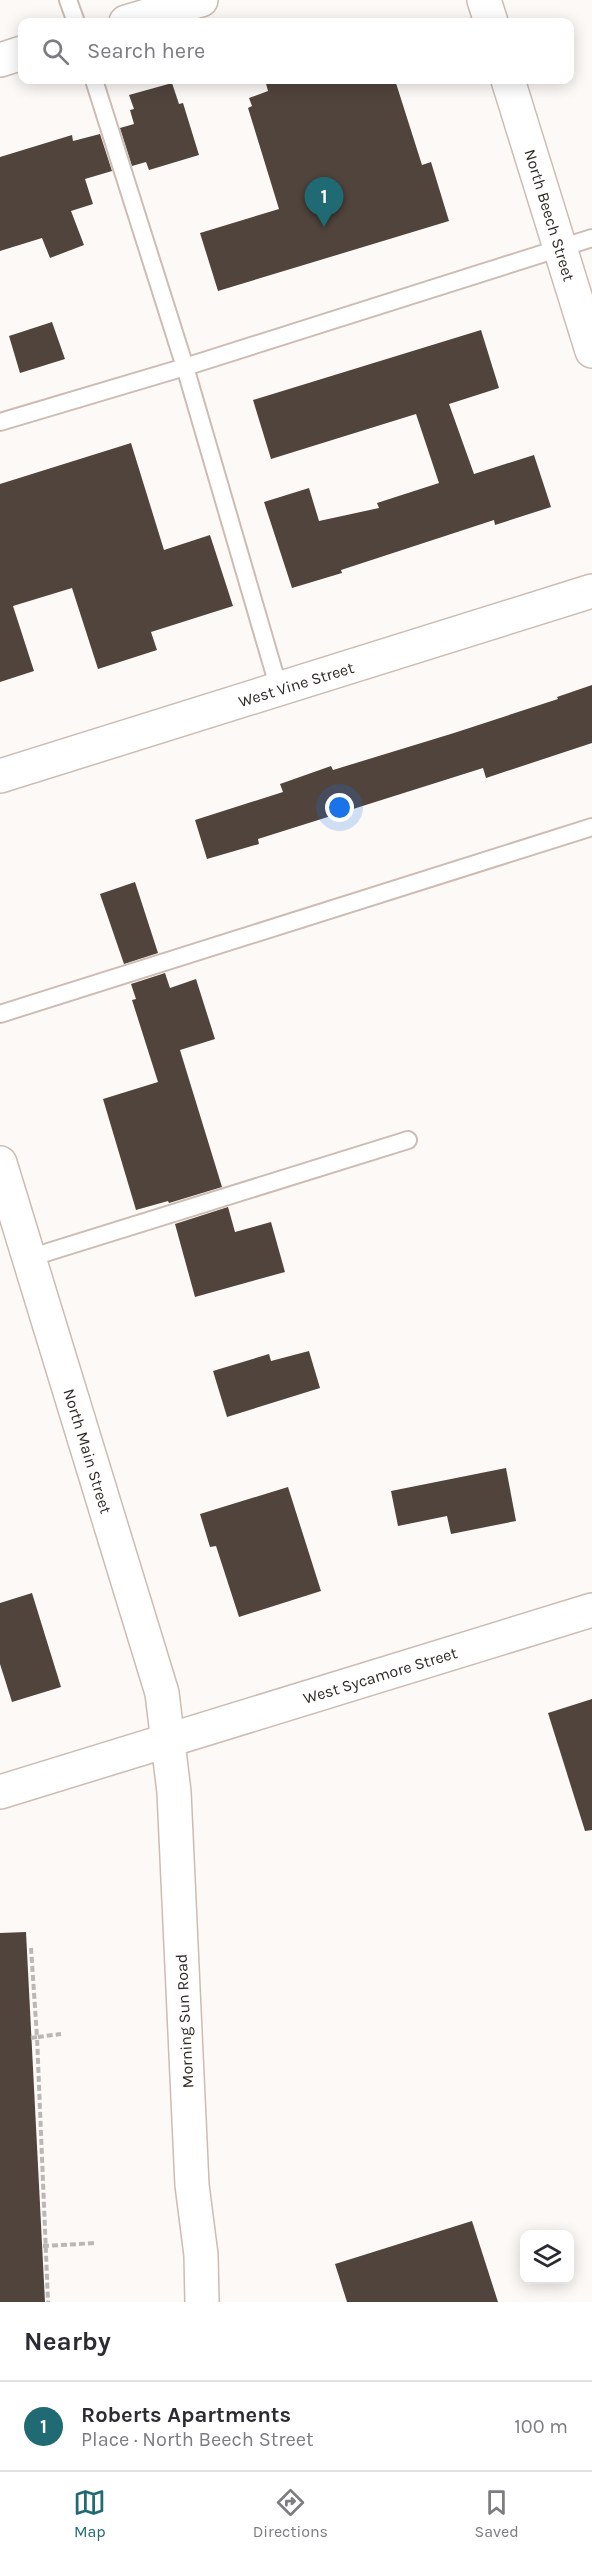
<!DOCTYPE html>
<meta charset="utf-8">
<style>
body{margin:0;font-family:Karla,sans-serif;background:#f2f2f3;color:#2b2b33}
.controls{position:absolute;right:18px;bottom:18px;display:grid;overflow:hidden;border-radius:12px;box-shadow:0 3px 15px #0003}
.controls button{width:54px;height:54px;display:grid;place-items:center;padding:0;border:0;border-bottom:2px solid #e1e1e2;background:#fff;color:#2b2b33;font:30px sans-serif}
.you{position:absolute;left:340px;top:808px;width:21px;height:21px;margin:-15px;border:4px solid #fff;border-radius:50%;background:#1a73e8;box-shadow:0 0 0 9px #1a73e833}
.badge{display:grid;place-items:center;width:39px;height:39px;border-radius:50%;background:#1f6a73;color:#fff;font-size:20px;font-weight:700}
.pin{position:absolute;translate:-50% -50px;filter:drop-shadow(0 2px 3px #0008)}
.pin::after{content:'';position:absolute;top:32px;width:21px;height:18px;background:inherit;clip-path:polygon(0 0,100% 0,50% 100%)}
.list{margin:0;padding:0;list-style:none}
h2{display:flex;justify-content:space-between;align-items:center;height:78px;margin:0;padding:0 24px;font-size:26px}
h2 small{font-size:20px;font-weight:400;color:#7c7c81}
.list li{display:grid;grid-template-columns:39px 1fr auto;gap:18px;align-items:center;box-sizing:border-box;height:90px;padding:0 24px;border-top:2px solid #e1e1e2}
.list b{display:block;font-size:22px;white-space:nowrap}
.list p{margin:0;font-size:20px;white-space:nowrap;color:#7c7c81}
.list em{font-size:20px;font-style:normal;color:#7c7c81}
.icon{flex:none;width:33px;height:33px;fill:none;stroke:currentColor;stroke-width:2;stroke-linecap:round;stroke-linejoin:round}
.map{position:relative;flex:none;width:592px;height:2302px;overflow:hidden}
.search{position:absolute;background:#fff;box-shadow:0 3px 15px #0003;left:18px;right:18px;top:18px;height:66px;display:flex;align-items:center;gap:15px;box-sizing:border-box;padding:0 21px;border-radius:12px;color:#7c7c81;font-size:22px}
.sheet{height:168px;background:#fff}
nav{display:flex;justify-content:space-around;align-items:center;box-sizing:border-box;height:84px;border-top:2px solid #e1e1e2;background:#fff;font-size:16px;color:#7c7c81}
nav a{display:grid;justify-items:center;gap:3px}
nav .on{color:#1f6a73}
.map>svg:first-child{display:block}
.building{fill:#51443d}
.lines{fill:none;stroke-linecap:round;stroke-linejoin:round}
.service-casing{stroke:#ccbcb3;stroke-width:20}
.minor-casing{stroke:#ccbcb3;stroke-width:36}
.secondary-casing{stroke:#ccbcb3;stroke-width:36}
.path{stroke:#bbb7b4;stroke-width:4;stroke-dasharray:6 3;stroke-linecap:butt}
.service{stroke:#fff;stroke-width:16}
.minor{stroke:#fff;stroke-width:33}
.secondary{stroke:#fff;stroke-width:33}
.labels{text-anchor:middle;stroke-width:6;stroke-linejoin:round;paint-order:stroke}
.street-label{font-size:16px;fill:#2f2926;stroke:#fff}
</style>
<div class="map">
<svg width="592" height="2302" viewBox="0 0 592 2302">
<rect width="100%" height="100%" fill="#fdf9f7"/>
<g class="building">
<path d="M 265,80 L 395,80 L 422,165 L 431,162 L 449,221 L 218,291 L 200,233 L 279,209 L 248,108 L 252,106 L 249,98 L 268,91 Z"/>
<path d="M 172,83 L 179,104 L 183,103 L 199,155 L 149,170 L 146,162 L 132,166 L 120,128 L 134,124 L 130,110 L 134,109 L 129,95 Z"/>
<path d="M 100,134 L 112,171 L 85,179 L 93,204 L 71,211 L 84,245 L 50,258 L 42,238 L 0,251 L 0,157 L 72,135 L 73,141 Z"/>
<path d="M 52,322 L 65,359 L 20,373 L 9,336 Z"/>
<path d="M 481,330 L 499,388 L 449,404 L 474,474 L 534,455 L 551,507 L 495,525 L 494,520 L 341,570 L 342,573 L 292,588 L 264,502 L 309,488 L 319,521 L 379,508 L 377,503 L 439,483 L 416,414 L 271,459 L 253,400 Z"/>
<path d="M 131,443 L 164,550 L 210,535 L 233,606 L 151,632 L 157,650 L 98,669 L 72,588 L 13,606 L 34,671 L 0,682 L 0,484 Z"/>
<path d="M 592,685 L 592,743 L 486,778 L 483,768 L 258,839 L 259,844 L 207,859 L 195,820 L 283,792 L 280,784 L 331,766 L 333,770 L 454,733 L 558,699 L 557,697 Z"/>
<path d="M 135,882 L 158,953 L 124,964 L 100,894 Z"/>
<path d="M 165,973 L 170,988 L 196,979 L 215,1039 L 180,1050 L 222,1187 L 169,1203 L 168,1201 L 136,1210 L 103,1099 L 158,1082 L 132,1000 L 136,999 L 131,984 Z"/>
<path d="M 228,1207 L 235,1232 L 271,1222 L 285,1272 L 195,1297 L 175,1224 Z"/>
<path d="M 309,1351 L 320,1388 L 227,1417 L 213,1371 L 269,1354 L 271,1361 Z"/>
<path d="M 506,1468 L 516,1521 L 451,1534 L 447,1516 L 398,1526 L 391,1491 Z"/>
<path d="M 288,1487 L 321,1591 L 239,1617 L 216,1546 L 210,1547 L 200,1514 Z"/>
<path d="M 32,1593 L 61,1687 L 12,1702 L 0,1664 L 0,1603 Z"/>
<path d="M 592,1699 L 592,1830 L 585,1831 L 548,1713 Z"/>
<path d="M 26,1932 L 45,2302 L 0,2302 L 0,1933 Z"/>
<path d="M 472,2221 L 498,2302 L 347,2302 L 335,2264 Z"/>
</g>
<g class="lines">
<defs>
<g id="service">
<path d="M 68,0 L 76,22"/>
<path d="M 94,80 L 185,367 L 279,689"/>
<path d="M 0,422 L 185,367 L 592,238"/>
<path d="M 0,1014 L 592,827"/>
<path d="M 29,1258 L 408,1140"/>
</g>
<g id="minor">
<path d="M 484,0 L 491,22"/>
<path d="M 126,22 L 201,0"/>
<path d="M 0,60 L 22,53"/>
<path d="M 508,80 L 592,351"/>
<path d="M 0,776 L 592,591"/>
<path d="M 0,1792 L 592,1610"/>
</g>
<path id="secondary" d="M 0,1163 L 162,1693 L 174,1792 L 192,2185 L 201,2255 L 202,2302"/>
</defs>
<use href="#service" class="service-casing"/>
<use href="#minor" class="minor-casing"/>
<use href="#secondary" class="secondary-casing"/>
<g class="path">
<path d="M 31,1948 L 37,2037 L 61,2034"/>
<path d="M 31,2038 L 37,2037 L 48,2302"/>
<path d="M 43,2246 L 96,2243"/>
</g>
<use href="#service" class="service"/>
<use href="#minor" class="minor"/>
<use href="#secondary" class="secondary"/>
</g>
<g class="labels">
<g class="street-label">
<text transform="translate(550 215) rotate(73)" y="6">North Beech Street</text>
<text transform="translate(296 684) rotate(-17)" y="6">West Vine Street</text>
<text transform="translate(88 1451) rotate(73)" y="6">North Main Street</text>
<text transform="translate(380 1675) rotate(-17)" y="6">West Sycamore Street</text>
<text transform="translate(184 2021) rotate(-93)" y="6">Morning Sun Road</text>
</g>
</g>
</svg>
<div class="controls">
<button><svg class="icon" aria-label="layers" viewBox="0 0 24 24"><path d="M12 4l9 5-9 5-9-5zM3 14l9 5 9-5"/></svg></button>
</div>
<div class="you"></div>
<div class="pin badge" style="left:324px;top:227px">1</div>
<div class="search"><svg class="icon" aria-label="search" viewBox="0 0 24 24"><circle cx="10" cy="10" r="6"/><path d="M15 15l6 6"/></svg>Search here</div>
</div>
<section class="sheet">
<h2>Nearby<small></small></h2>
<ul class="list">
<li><span class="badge">1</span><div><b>Roberts Apartments</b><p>Place · North Beech Street</p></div><em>100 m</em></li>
</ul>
</section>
<nav>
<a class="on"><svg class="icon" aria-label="map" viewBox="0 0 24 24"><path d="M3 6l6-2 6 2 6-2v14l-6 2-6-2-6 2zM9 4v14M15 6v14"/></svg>Map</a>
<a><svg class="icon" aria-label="directions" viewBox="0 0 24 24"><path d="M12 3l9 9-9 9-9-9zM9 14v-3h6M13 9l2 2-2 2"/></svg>Directions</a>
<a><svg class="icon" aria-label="saved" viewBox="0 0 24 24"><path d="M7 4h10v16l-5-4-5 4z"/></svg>Saved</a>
</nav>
